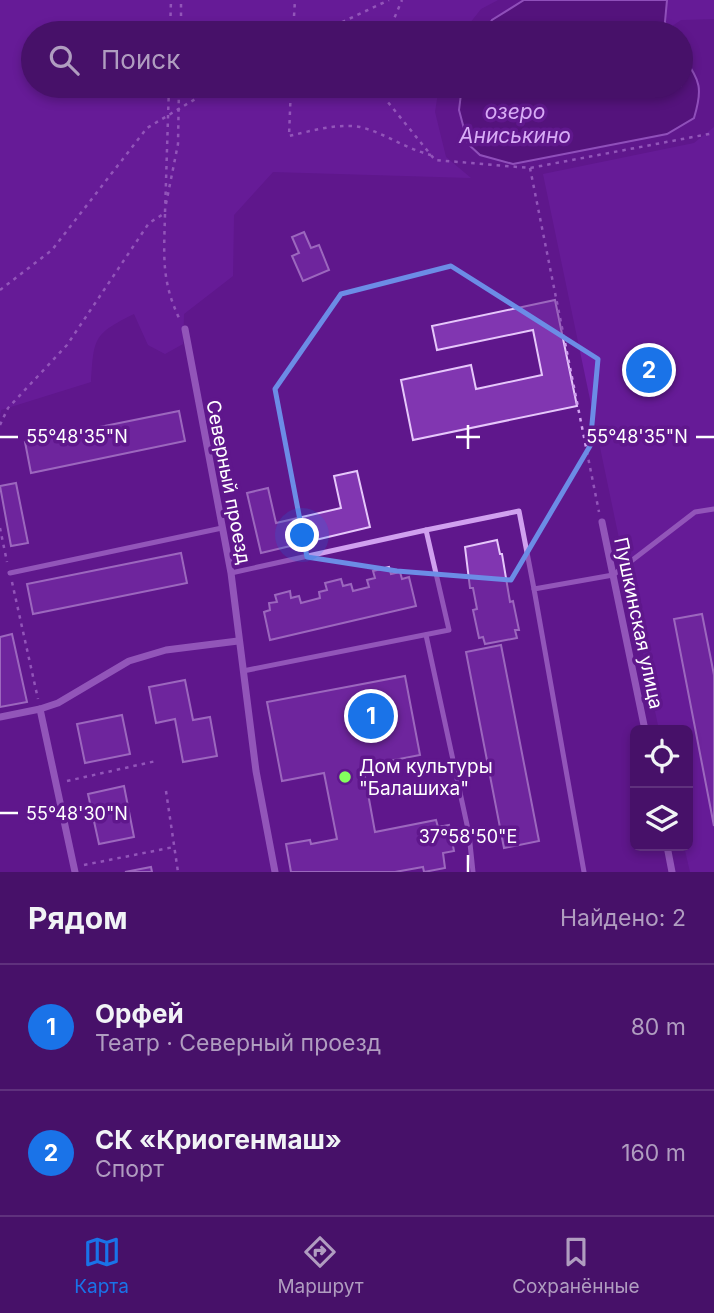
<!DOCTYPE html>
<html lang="ru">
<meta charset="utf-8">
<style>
body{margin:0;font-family:Inter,sans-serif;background:#4e1a6f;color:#f1f3f6}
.controls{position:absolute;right:21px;bottom:21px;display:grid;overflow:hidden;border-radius:10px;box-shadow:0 4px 10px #0003}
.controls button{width:63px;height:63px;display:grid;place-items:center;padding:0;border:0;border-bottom:2px solid #5f317d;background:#471169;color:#f1f3f6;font:35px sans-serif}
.you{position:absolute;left:303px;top:536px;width:24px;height:24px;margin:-18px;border:5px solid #fff;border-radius:50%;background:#1a73e8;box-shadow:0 0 0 10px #1a73e833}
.badge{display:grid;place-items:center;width:46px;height:46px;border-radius:50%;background:#1a73e8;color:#fff;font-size:23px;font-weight:700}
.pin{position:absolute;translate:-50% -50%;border:4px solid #fff;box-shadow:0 2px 7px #0006}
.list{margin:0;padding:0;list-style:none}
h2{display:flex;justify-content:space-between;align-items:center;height:91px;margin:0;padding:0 28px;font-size:30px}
h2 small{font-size:23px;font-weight:400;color:#b09dc0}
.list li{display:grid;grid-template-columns:46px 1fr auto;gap:21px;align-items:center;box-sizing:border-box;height:126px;padding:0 28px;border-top:2px solid #5f317d}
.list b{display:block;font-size:26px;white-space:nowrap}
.list p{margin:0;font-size:23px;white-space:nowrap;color:#b09dc0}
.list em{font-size:23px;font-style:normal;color:#b09dc0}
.icon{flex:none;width:38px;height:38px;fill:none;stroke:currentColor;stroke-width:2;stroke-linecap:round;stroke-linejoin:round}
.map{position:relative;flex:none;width:714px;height:872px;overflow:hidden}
.search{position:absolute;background:#471169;box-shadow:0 4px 10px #0003;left:21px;right:21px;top:21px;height:77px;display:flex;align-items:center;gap:18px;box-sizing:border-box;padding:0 24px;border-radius:38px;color:#b09dc0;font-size:26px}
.sheet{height:343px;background:#471169}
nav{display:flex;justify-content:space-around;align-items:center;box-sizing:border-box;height:98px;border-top:2px solid #5f317d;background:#471169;font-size:19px;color:#b09dc0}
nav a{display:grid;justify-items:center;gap:4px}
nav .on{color:#1a73e8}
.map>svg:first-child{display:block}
.green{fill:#701fa5}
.water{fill:#470e69;stroke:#cb93f2;stroke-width:2}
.building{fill:#8136b1;stroke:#e6c7fb;stroke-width:2}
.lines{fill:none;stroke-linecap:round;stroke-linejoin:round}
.path{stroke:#d0a0ef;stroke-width:2.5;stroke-dasharray:3.5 5;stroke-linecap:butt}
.lane{stroke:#d0a0ef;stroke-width:5}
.street{stroke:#d0a0ef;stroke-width:7}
.marked{fill:none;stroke:#6c8ce6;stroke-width:5;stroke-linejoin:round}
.ticks{fill:none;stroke:#fff;stroke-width:2.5}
.poi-dot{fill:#84ff5e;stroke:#5f178c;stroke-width:2.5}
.labels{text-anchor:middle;stroke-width:7;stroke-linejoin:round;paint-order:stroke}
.street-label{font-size:19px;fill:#fff;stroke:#5f178c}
.poi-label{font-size:19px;fill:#fff;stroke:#5f178c;text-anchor:start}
.water-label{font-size:21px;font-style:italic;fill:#d8acf6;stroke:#5f178c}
.ticks-label{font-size:18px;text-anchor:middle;fill:#fff;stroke:#5f178c;stroke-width:7;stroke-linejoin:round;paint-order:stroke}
</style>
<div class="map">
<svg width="714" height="872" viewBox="0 0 714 872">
<rect width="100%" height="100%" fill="#5f178c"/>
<g class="green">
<path d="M 0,0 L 498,0 L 481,9 L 462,33 L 33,33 L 33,86 L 439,86 L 435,112 L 446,157 L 471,178 L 273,172 L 234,215 L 233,276 L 184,314 L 183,344 L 165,354 L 148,345 L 134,314 C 93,334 94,338 91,382 L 1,410 L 0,416 Z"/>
<path d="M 667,0 L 714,0 L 714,19 L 681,20 L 666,30 Z"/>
<path d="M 714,127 L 714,872 L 690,872 L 684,846 L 688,846 L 688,730 L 659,730 L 543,174 L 694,143 Z"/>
</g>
<g class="water">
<path d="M 524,0 L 667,0 L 665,22 L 668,33 L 484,33 L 492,20 Z"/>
<path d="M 681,53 C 699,81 704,85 694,118 L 667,134 L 513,164 L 480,155 L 468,144 L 459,110 L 462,86 L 681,86 Z"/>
</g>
<g class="building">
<path d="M 304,232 L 311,248 L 319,245 L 329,270 L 303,281 L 292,256 L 299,253 L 292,237 Z"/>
<path d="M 555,300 L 577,406 L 413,440 L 401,380 L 471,365 L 476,389 L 542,375 L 533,330 L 437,350 L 432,326 Z"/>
<path d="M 179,411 L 185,441 L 31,473 L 25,442 Z"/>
<path d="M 357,471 L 370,527 L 261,553 L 247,493 L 268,488 L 276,523 L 341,508 L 334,476 Z"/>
<path d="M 16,483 L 28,543 L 11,546 L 0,486 Z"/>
<path d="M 497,540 L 500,554 L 502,554 L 510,602 L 513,601 L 519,630 L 515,630 L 517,638 L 485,644 L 483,637 L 479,638 L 473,610 L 477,609 L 473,588 L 470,588 L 465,547 Z"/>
<path d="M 181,553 L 187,583 L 33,614 L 27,584 Z"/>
<path d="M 389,567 L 391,574 L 400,572 L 402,579 L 409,577 L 416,606 L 270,640 L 264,612 L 270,610 L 269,603 L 277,602 L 275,595 L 290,591 L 291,598 L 299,596 L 301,603 L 320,598 L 319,592 L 327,590 L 325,583 L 341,579 L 343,586 L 351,584 L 353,591 L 369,587 L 367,580 L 375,578 L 373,571 Z"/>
<path d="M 702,614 L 714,675 L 714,826 L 674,619 Z"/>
<path d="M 12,634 L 27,702 L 0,707 L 0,637 Z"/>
<path d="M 501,645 L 539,841 L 504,848 L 466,652 Z"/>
<path d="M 405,676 L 420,755 L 363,766 L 375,832 L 436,820 L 438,827 L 449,825 L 454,851 L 443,853 L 445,868 L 424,872 L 423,867 L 395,872 L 291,872 L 286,844 L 310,840 L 311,844 L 337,839 L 324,773 L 282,781 L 267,702 Z"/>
<path d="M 185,680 L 193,720 L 210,717 L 217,756 L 183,762 L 175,719 L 156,723 L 149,687 Z"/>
<path d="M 122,715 L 130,754 L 85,763 L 77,724 Z"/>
<path d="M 124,786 L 134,837 L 99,844 L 88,794 Z"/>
<path d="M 151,867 L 152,872 L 125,872 Z"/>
</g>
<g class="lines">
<g class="path">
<path d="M 170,33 L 171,0"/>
<path d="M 181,33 L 181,0"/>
<path d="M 293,33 L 295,0"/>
<path d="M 319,33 L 389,0"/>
<path d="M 388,33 L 402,0"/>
<path d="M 291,86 L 289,136 C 311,131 337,123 360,127 C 385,133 406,149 431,155"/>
<path d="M 385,86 L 387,101 L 435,160 L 530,168 L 714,133"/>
<path d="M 530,168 L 599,512"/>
<path d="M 166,204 L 178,144 L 179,86"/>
<path d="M 165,214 C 164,256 161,281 180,320"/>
<path d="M 0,290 L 52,250 L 147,128 L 217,86"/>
<path d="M 0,425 L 8,408 L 67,345 L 149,223 L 165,213 L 169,86"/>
<path d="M 0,528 L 7,562"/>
<path d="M 12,582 L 38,699"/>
<path d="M 67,781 L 156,761"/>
<path d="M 166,791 L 178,872"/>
<path d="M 84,865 L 174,847"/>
</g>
<g class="lane">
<path d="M 426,530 L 519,511 L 534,589"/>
<path d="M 10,573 L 222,528"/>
<path d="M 231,573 L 426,530 L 449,630 L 243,671"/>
<path d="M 426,635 L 469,834 L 473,872"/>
<path d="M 584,872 L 534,589 L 613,575 L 695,512 L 714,509"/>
</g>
<g class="street">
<path d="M 185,329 L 231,573 L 256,771 L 275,872"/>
<path d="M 602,522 L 645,730"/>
<path d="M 40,709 L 75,872"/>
<path d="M 0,717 L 40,709 L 58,703 L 129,661 L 166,650 L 238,641"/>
<path d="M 667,846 L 672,872"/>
</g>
</g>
<path d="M0 0H714V872H0ZM 451,266 L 598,359 L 590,446 L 511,580 L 397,571 L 307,557 L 275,389 L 341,294 Z" fill="#5f178c" fill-opacity=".55" fill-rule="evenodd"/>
<path class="marked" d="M 451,266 L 598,359 L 590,446 L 511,580 L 397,571 L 307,557 L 275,389 L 341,294 Z"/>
<path class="ticks" d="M 468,425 L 468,449M 0,437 L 18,437M 456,437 L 480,437M 696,437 L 714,437M 0,813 L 18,813M 468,855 L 468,872"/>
<circle class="poi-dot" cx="345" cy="777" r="7"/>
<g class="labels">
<g class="street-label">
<text transform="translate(229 482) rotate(79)" y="7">Северный проезд</text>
<text transform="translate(639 623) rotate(78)" y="7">Пушкинская улица</text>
</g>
<g class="poi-label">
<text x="359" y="773">Дом культуры<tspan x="359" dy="22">"Балашиха"</tspan></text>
</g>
<g class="water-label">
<text x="515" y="119">озеро<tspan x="515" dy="24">Аниськино</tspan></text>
</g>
</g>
<g class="ticks-label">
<text x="77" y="443">55°48'35"N</text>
<text x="637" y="443">55°48'35"N</text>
<text x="77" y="820">55°48'30"N</text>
<text x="468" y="843">37°58'50"E</text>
</g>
</svg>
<div class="controls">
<button><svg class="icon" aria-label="locate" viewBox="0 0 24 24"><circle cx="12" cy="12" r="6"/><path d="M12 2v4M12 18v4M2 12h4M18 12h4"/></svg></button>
<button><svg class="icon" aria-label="layers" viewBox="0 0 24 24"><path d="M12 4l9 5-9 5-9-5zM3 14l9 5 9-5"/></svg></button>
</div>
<div class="you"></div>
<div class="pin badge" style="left:371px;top:716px">1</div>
<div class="pin badge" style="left:649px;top:370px">2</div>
<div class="search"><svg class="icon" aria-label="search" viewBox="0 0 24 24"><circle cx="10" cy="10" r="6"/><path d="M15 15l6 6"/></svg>Поиск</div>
</div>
<section class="sheet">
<h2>Рядом<small>Найдено: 2</small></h2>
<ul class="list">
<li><span class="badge">1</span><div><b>Орфей</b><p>Театр · Северный проезд</p></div><em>80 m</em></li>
<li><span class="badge">2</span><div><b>СК «Криогенмаш»</b><p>Спорт</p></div><em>160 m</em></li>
</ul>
</section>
<nav>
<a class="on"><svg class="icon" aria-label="map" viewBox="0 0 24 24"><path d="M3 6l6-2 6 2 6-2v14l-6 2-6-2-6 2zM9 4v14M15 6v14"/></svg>Карта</a>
<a><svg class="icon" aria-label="directions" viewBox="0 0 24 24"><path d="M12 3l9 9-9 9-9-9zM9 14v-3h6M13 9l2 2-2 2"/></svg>Маршрут</a>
<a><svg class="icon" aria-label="saved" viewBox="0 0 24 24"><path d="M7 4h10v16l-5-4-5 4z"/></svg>Сохранённые</a>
</nav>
